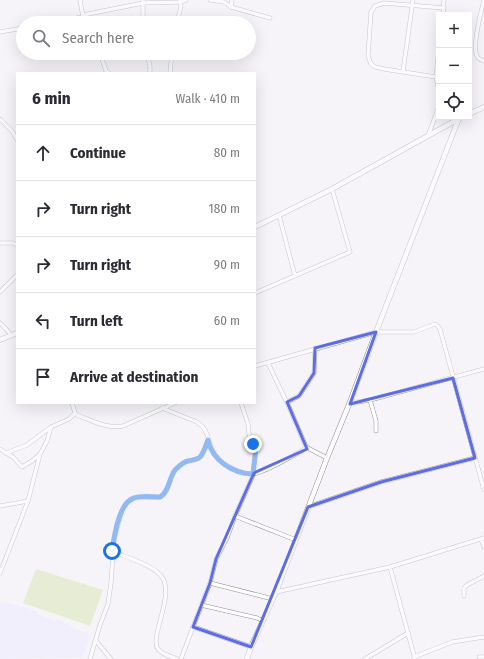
<!DOCTYPE html>
<meta charset="utf-8">
<style>
body{margin:0;font-family:"Fira Sans Condensed",sans-serif;background:#f2f2f3;color:#2b2b33}
.controls{position:absolute;right:12px;top:12px;display:grid;overflow:hidden;border-radius:0px;box-shadow:0 4px 16px #0002}
.controls button{width:36px;height:36px;display:grid;place-items:center;padding:0;border:0;border-bottom:1px solid #e1e1e2;background:#fff;color:#2b2b33;font:20px sans-serif}
.stop{position:absolute;width:12px;height:12px;margin:-9px;border:3px solid #1a73e8;border-radius:50%;background:#fff}
.stop.end{background:#1a73e8;border-color:#fff;box-shadow:0 1px 4px #0008}
.list{margin:0;padding:0;list-style:none}
h2{display:flex;justify-content:space-between;align-items:center;height:52px;margin:0;padding:0 16px;font-size:17px}
h2 small{font-size:13px;font-weight:400;color:#7c7c81}
.list li{display:grid;grid-template-columns:26px 1fr auto;gap:12px;align-items:center;box-sizing:border-box;height:56px;padding:0 16px;border-top:1px solid #e1e1e2}
.list b{display:block;font-size:15px;white-space:nowrap}
.list em{font-size:13px;font-style:normal;color:#7c7c81}
.icon{flex:none;width:22px;height:22px;fill:none;stroke:currentColor;stroke-width:2;stroke-linecap:round;stroke-linejoin:round}
.map{position:relative;flex:none;width:484px;height:659px;overflow:hidden}
.search{position:absolute;background:#fff;box-shadow:0 4px 16px #0002;left:16px;top:16px;width:240px;height:44px;display:flex;align-items:center;gap:10px;box-sizing:border-box;padding:0 14px;border-radius:22px;color:#7c7c81;font-size:15px}
.panel{position:absolute;background:#fff;box-shadow:0 4px 16px #0002;left:16px;top:72px;width:240px;height:332px;border-radius:0px}
.map>svg:first-child{display:block}
.education{fill:#ede8fe}
.green{fill:#d5e2a6}
.lines{fill:none;stroke-linecap:round;stroke-linejoin:round}
.minor-casing{stroke:#929095;stroke-width:4.5}
.tertiary-casing{stroke:#929095;stroke-width:5.5}
.minor{stroke:#fff;stroke-width:3.5}
.tertiary{stroke:#fff;stroke-width:4.5}
.route{stroke:#1a73e8;stroke-width:5}
.marked{fill:none;stroke:#5e6de5;stroke-width:3;stroke-linejoin:round}
</style>
<div class="map">
<svg width="484" height="659" viewBox="0 0 484 659">
<rect width="100%" height="100%" fill="#f6f4f9"/>
<path class="education" d="M 0,601 L 37,611 L 37,614 L 56,621 L 56,619 L 69,624 L 69,626 L 90,634 L 83,658 L 0,659 Z"/>
<path class="green" d="M 36,569 L 103,590 L 90,626 L 23,603 Z"/>
<g class="lines">
<defs>
<g id="minor">
<path d="M 80,0 L 83,17 L 87,23"/>
<path d="M 143,0 L 143,23"/>
<path d="M 210,0 L 224,2 L 231,7 L 270,18"/>
<path d="M 484,0 C 481,11 472,47 477,56 C 478,59 481,60 484,61"/>
<path d="M 231,7 L 232,0"/>
<path d="M 83,15 L 143,3 L 180,2 L 180,0"/>
<path d="M 443,15 L 444,0"/>
<path d="M 48,23 L 83,17"/>
<path d="M 177,23 L 181,6 L 180,2 L 186,0"/>
<path d="M 0,32 L 23,28"/>
<path d="M 439,49 L 436,77 L 439,91"/>
<path d="M 100,53 L 106,71 L 109,73"/>
<path d="M 147,53 L 150,66 L 150,73"/>
<path d="M 403,71 L 413,0"/>
<path d="M 170,73 L 172,53"/>
<path d="M 436,77 L 384,69 L 375,67 L 371,64 L 368,56 L 371,12 L 375,6 L 384,3 L 444,8"/>
<path d="M 0,119 L 12,131 L 17,140"/>
<path d="M 428,136 L 439,106"/>
<path d="M 279,215 L 295,276"/>
<path d="M 0,243 L 13,243 L 17,245"/>
<path d="M 0,292 L 17,275"/>
<path d="M 255,293 L 350,252 L 332,189"/>
<path d="M 0,323 L 6,329 L 11,335"/>
<path d="M 268,363 L 289,407 L 306,447 L 327,458"/>
<path d="M 255,366 L 376,332 L 414,332 L 435,324 L 437,325 L 440,329 L 484,490"/>
<path d="M 370,400 L 376,421 L 376,431"/>
<path d="M 287,402 L 299,396 L 314,373 L 315,348"/>
<path d="M 350,402 L 358,402 L 374,399 L 484,369"/>
<path d="M 72,403 L 75,413 L 77,415 C 93,421 107,429 123,426 L 175,403"/>
<path d="M 241,403 L 248,424 L 249,434 L 256,448 L 253,474"/>
<path d="M 162,408 L 197,422 C 210,431 207,441 214,453 C 218,460 223,463 230,467 C 236,470 245,475 253,474 C 269,471 288,458 303,450 L 306,447"/>
<path d="M 0,449 L 6,453 L 27,445 L 51,427"/>
<path d="M 6,453 L 13,457 L 22,467 L 32,461 L 39,455"/>
<path d="M 0,506 L 28,501"/>
<path d="M 308,507 L 381,482 L 475,458"/>
<path d="M 235,516 L 296,540"/>
<path d="M 481,539 L 484,547"/>
<path d="M 112,551 C 125,557 154,565 162,577 C 175,596 149,637 158,649 C 161,654 172,657 177,659"/>
<path d="M 390,567 L 415,659"/>
<path d="M 0,573 L 28,501 L 40,454 L 47,441 L 51,427 L 69,419 L 75,413"/>
<path d="M 210,583 L 273,599"/>
<path d="M 276,592 L 390,567 L 484,538"/>
<path d="M 464,596 L 464,588 L 467,585 L 484,576"/>
<path d="M 201,605 L 257,618 L 263,621"/>
<path d="M 96,641 L 111,659"/>
<path d="M 251,647 L 193,627 L 210,583 L 216,559 L 227,538 L 235,516 L 254,473"/>
<path d="M 414,657 L 452,642 L 484,637"/>
<path d="M 479,657 L 484,657"/>
<path d="M 90,659 L 100,625 L 108,604 L 111,583 L 114,540 L 122,510 L 126,503 L 134,498 L 160,497 C 169,493 169,478 175,470 C 178,467 183,462 188,461 C 192,460 197,460 200,457 C 204,453 206,445 208,440"/>
<path d="M 181,659 L 193,627"/>
<path d="M 365,659 L 408,633"/>
</g>
<g id="tertiary">
<path d="M 469,114 L 484,107"/>
<path d="M 255,227 L 332,189 L 462,117"/>
<path d="M 0,340 L 17,333"/>
<path d="M 247,659 L 251,647 L 276,592 L 327,458 L 350,402 L 376,332 L 459,118"/>
</g>
</defs>
<use href="#minor" class="minor-casing"/>
<use href="#tertiary" class="tertiary-casing"/>
<use href="#minor" class="minor"/>
<use href="#tertiary" class="tertiary"/>
</g>
<g class="lines">
<path class="route" d="M 112,551 C 114,537 119,502 134,498 C 142,495 152,497 160,497 C 169,492 169,478 175,470 C 178,467 183,462 188,461 C 192,460 197,460 200,457 C 204,453 206,445 208,440 C 212,460 233,474 253,474 L 256,448 L 253,444"/>
</g>
<path d="M0 0H484V659H0ZM 376,332 L 350,404 L 453,378 L 475,458 L 381,482 L 308,507 L 251,647 L 193,627 L 210,583 L 216,559 L 254,473 L 307,449 L 287,402 L 299,396 L 314,373 L 315,348 Z" fill="#f6f4f9" fill-opacity=".55" fill-rule="evenodd"/>
<path class="marked" d="M 376,332 L 350,404 L 453,378 L 475,458 L 381,482 L 308,507 L 251,647 L 193,627 L 210,583 L 216,559 L 254,473 L 307,449 L 287,402 L 299,396 L 314,373 L 315,348 Z"/>
</svg>
<div class="controls">
<button>+</button>
<button>−</button>
<button><svg class="icon" aria-label="locate" viewBox="0 0 24 24"><circle cx="12" cy="12" r="6"/><path d="M12 2v4M12 18v4M2 12h4M18 12h4"/></svg></button>
</div>
<div class="stop" style="left:112px;top:551px"></div>
<div class="stop end" style="left:253px;top:444px"></div>
<div class="search"><svg class="icon" aria-label="search" viewBox="0 0 24 24"><circle cx="10" cy="10" r="6"/><path d="M15 15l6 6"/></svg>Search here</div>
<section class="panel">
<h2>6 min<small>Walk · 410 m</small></h2>
<ul class="list">
<li><svg class="icon" aria-label="ahead" viewBox="0 0 24 24"><path d="M12 20V5M6 11l6-6 6 6"/></svg><div><b>Continue</b></div><em>80 m</em></li>
<li><svg class="icon" aria-label="right" viewBox="0 0 24 24"><path d="M7 20v-9h11M14 6l5 5-5 5"/></svg><div><b>Turn right</b></div><em>180 m</em></li>
<li><svg class="icon" aria-label="right" viewBox="0 0 24 24"><path d="M7 20v-9h11M14 6l5 5-5 5"/></svg><div><b>Turn right</b></div><em>90 m</em></li>
<li><svg class="icon" aria-label="left" viewBox="0 0 24 24"><path d="M17 20v-9H6M10 6l-5 5 5 5"/></svg><div><b>Turn left</b></div><em>60 m</em></li>
<li><svg class="icon" aria-label="arrive" viewBox="0 0 24 24"><path d="M6 21V4h12l-3 4 3 4H6"/></svg><div><b>Arrive at destination</b></div></li>
</ul>
</section>
</div>
